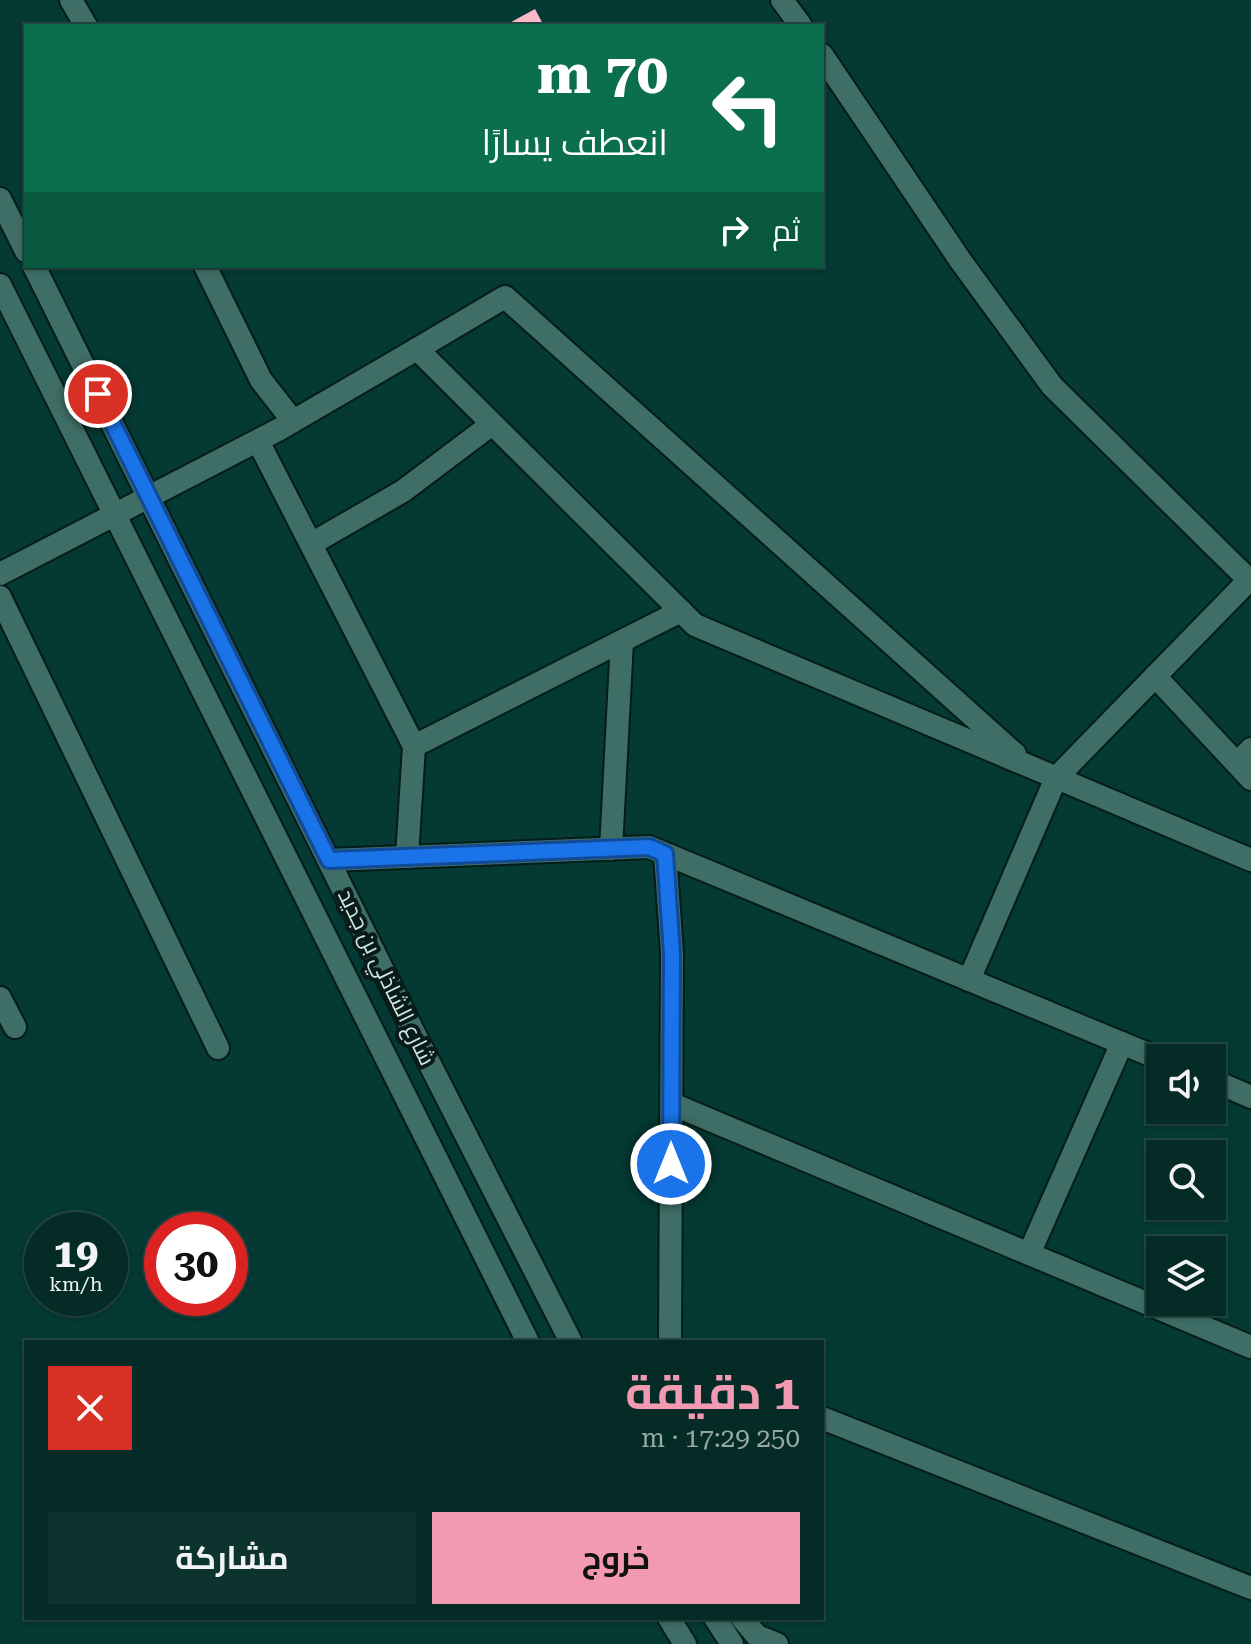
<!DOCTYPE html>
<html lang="ar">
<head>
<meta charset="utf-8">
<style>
	:root { --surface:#042b26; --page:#0d332e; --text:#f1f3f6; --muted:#97a7a7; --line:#254743; --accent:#f19ab1 }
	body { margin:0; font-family:"Roboto Serif",Cairo,serif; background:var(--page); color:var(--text); direction:rtl; height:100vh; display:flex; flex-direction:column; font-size:30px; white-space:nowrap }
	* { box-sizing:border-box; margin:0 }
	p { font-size:26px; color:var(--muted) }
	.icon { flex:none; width:44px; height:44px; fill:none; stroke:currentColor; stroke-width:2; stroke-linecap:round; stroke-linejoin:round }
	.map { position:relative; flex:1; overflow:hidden; direction:ltr }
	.panel { position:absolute; left:24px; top:1340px; width:800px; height:280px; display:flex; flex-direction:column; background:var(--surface); border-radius:0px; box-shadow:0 2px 6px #0004,0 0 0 2px var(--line); direction:rtl }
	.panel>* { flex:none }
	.top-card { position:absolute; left:24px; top:24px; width:800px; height:244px; border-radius:0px; box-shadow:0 2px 6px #0004,0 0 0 2px var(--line); direction:rtl; background:#0b6e4f; color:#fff; overflow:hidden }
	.fabs { position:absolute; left:1146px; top:1044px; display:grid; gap:16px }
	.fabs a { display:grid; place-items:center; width:80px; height:80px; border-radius:0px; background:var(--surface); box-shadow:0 2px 6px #0004,0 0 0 2px var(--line); font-size:40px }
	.speed { position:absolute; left:24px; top:1212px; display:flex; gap:16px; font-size:40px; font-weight:700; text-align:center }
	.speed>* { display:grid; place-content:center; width:104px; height:104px; border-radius:50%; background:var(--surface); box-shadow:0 2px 6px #0004,0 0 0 2px var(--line); line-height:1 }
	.speed small { font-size:20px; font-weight:400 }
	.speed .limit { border:12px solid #d22; background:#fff; color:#111 }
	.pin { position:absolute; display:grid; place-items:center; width:68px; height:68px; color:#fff; margin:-34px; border:4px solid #fff; border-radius:50%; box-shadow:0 2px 8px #0007 }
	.me { position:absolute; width:88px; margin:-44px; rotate:0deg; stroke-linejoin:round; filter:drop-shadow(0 0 6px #0008) }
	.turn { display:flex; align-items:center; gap:28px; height:168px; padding:0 24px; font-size:36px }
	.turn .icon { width:104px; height:104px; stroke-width:2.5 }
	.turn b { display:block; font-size:56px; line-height:68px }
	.then { display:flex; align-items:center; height:76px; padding:0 24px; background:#0003; gap:16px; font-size:30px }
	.round { display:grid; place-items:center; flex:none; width:84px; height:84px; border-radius:0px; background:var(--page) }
	.head { display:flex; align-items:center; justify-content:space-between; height:136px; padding:0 24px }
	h1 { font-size:48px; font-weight:700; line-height:60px; color:var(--accent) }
	.cta { display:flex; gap:16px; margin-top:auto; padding:16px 24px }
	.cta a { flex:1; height:92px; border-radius:0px; background:var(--accent); color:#111; font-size:32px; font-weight:700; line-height:92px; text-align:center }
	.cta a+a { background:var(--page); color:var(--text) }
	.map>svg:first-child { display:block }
	.building { fill:#fbb9ca }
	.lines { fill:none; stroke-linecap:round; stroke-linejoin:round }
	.minor-casing { stroke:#051d19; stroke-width:26 }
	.secondary-casing { stroke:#051d19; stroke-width:26 }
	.minor { stroke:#3f6e66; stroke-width:22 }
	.secondary { stroke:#3f6e66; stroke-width:22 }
	.route-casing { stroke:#114b97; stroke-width:20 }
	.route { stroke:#1a73e8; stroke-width:14 }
	.labels { text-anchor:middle; stroke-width:8; stroke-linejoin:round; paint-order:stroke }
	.street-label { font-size:22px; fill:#d1e9e4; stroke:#091c19 }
</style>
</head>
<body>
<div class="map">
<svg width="1251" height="1644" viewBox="0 0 1251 1644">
	<rect width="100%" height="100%" fill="#053933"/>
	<polygon class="building" points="535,9 544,26 504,26"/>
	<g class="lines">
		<g class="minor-casing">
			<g id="minor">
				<polyline points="71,0 86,26"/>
				<polyline points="782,0 801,26"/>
				<polyline points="822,55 960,260 1052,386 1249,580"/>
				<polyline points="205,266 261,380 293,421"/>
				<polyline points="417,349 505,297 1015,754"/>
				<polyline points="258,441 414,746 407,857"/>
				<polyline points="311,544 403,491 492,424"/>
				<polyline points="0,574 278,430 417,349 695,625 1251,860"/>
				<polyline points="0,597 218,1048"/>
				<polyline points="1155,676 1251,779"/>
				<polyline points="414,746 681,611"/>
				<polyline points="1237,764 1251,749"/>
				<polyline points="611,849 622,641"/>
				<polyline points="665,854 672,953 670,1342"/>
				<polyline points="329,860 649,847 1160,1059"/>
				<polyline points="969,980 1056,778 1251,578"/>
				<polyline points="0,998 15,1027"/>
				<polyline points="1212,1080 1251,1097"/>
				<polyline points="672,1104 1251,1347"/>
				<polyline points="1029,1254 1122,1043"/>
				<polyline points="822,1418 1251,1588"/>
				<polyline points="742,1618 757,1636 777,1644"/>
			</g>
		</g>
		<g class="secondary-casing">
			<g id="secondary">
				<polyline points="0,199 26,251"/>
				<polyline points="34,266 413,1031 571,1342"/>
				<polyline points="0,285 528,1342"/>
				<polyline points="669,1618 685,1644"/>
				<polyline points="715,1618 732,1644"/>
			</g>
		</g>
		<use href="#minor" class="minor"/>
		<use href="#secondary" class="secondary"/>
	</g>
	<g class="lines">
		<g class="route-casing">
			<polyline id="route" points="98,394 329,860 649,847 665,854 672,953 671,1164"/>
		</g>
		<use href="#route" class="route"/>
	</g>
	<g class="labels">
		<g class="street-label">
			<text transform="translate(387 977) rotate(64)" y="8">شارع الشاذلي بن جديد</text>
		</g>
	</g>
</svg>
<div class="fabs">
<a><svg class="icon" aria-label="sound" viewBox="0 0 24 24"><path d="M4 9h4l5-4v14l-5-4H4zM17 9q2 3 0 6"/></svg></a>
<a><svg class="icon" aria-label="search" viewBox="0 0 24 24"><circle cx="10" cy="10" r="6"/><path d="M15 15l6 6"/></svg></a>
<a><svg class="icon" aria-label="layers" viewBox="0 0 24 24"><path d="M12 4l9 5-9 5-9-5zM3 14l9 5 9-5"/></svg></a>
</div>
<div class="speed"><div>19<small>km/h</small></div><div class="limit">30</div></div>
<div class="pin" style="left:98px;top:394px;background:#d93025"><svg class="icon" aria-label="arrive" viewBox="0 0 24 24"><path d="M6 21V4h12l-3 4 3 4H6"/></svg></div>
<svg class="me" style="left:671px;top:1164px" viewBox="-20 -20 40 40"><circle r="17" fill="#1a73e8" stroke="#fff" stroke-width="3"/><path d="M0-11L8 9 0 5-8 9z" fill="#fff"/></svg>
<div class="top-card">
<div class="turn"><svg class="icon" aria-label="left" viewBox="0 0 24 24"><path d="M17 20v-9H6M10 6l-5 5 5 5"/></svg><div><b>70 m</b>انعطف يسارًا</div></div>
<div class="then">ثم<svg class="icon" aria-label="right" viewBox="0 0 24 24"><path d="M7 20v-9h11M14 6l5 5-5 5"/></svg></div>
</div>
<section class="panel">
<div class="head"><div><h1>1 دقيقة</h1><p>250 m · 17:29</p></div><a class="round" style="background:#d93025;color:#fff"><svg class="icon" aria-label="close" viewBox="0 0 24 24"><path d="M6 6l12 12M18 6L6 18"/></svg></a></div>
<div class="cta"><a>خروج</a><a>مشاركة</a></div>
</section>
</div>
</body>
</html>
